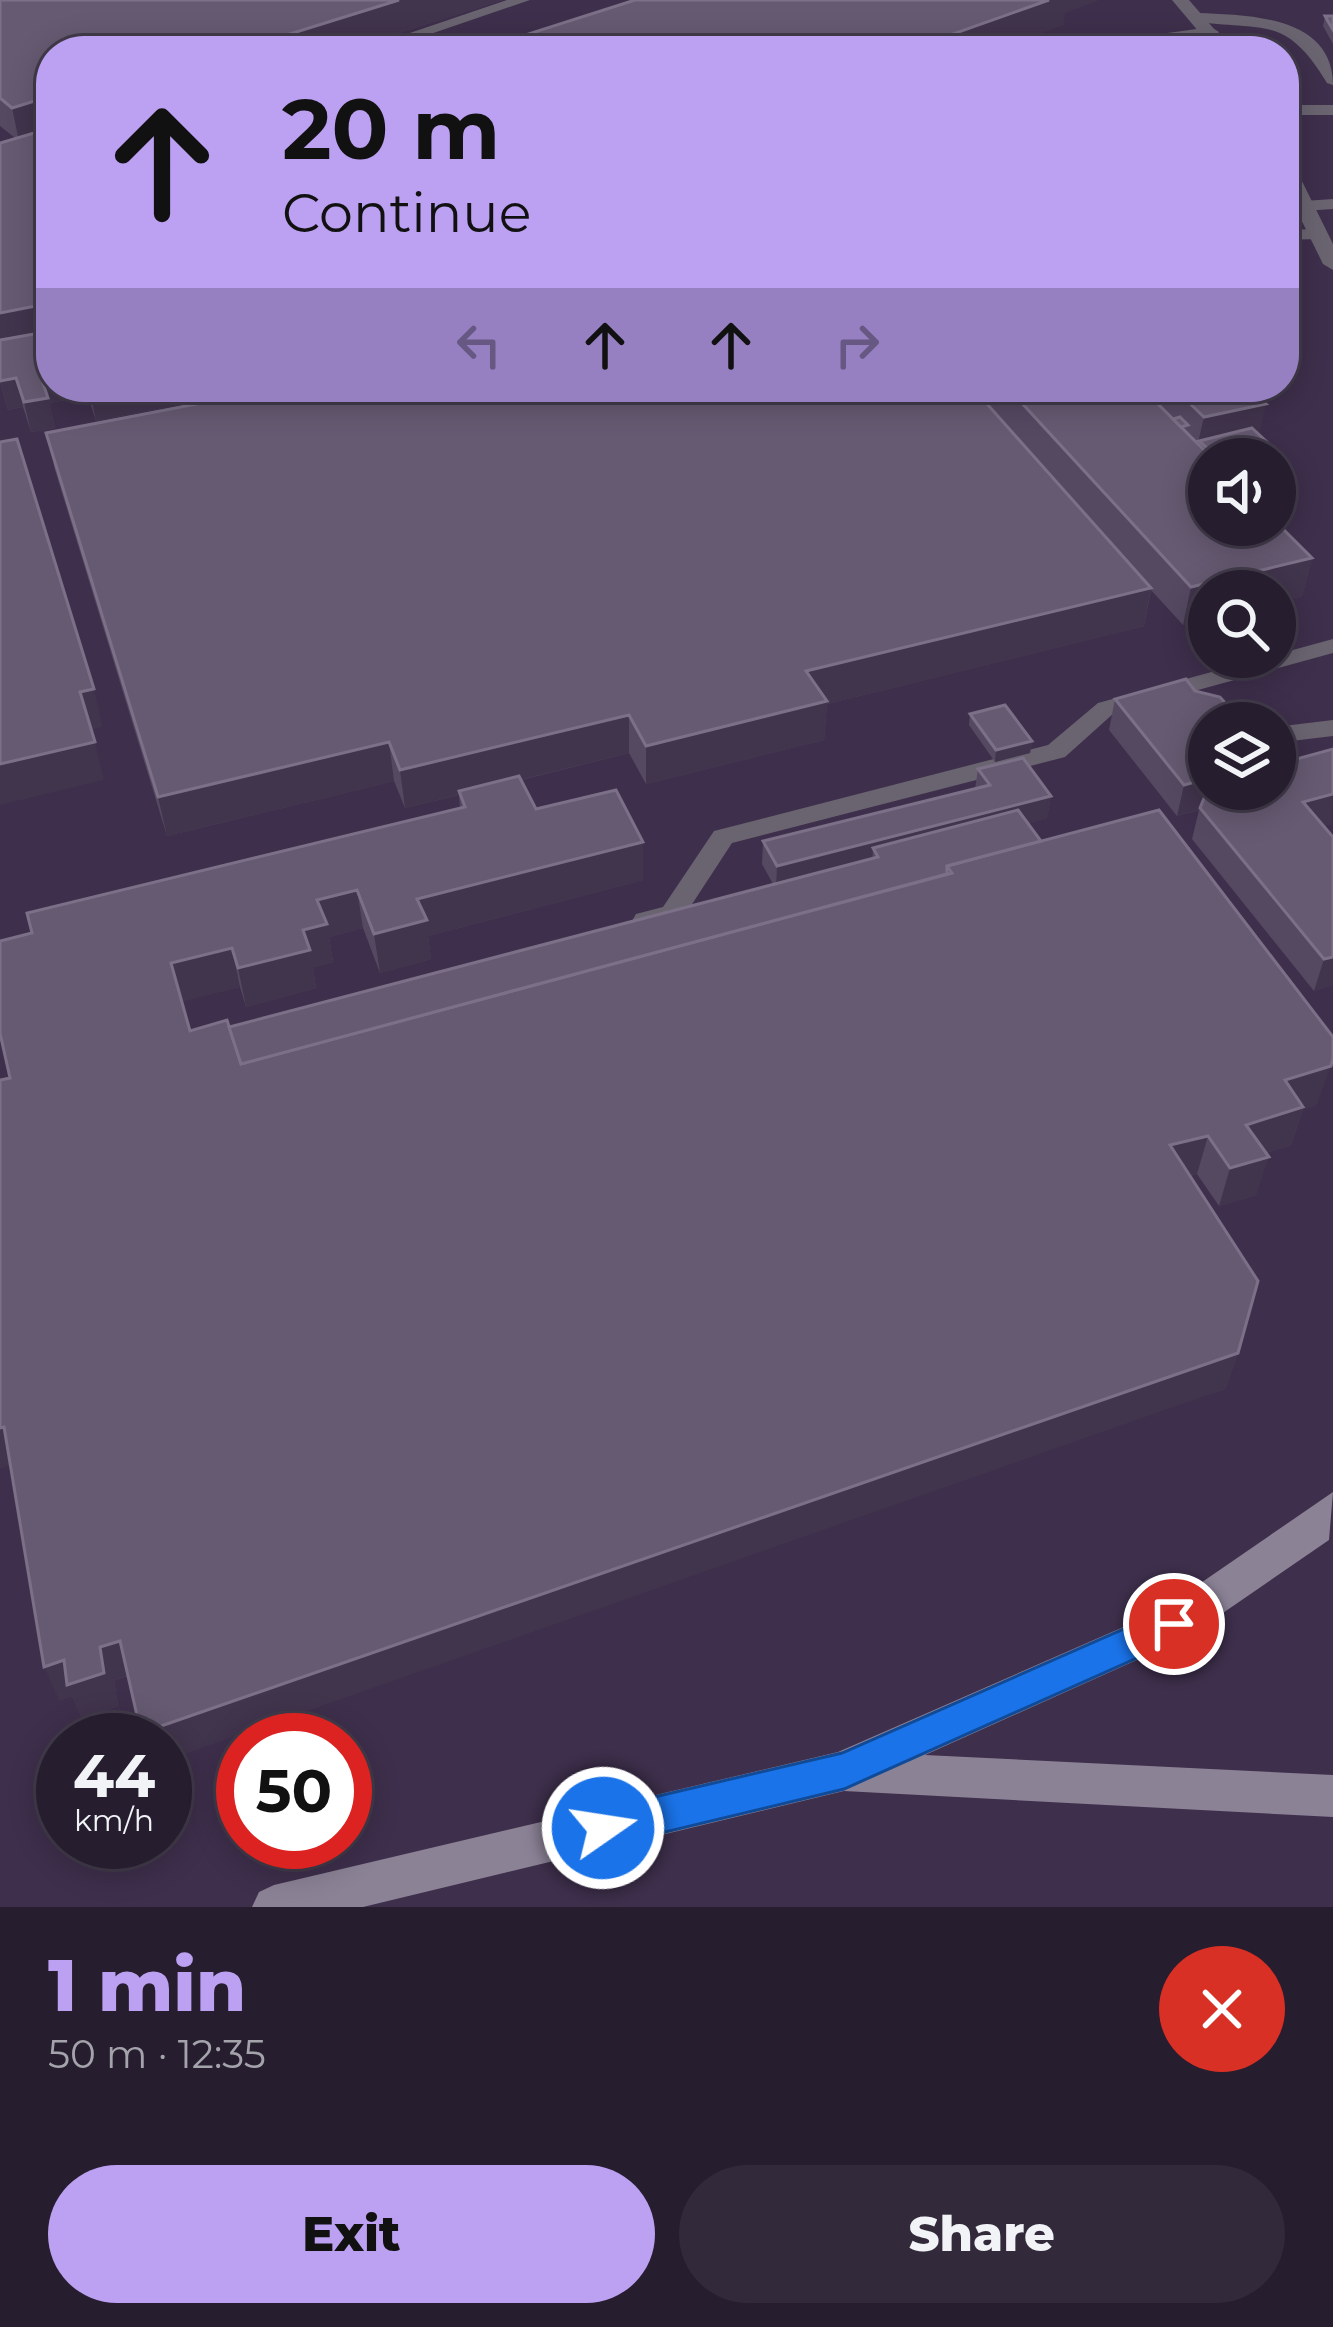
<!DOCTYPE html>
<html lang="en">
<head>
<meta charset="utf-8">
<style>
	:root { --surface:#261d2f; --page:#322a3b; --text:#f1f3f6; --muted:#a4a2aa; --line:#423b4b; --accent:#bca0f2 }
	body { margin:0; font-family:Montserrat,sans-serif; background:var(--page); color:var(--text); height:100vh; display:flex; flex-direction:column; font-size:45px; white-space:nowrap }
	* { box-sizing:border-box; margin:0 }
	p { font-size:39px; color:var(--muted) }
	.icon { flex:none; width:66px; height:66px; fill:none; stroke:currentColor; stroke-width:2; stroke-linecap:round; stroke-linejoin:round }
	.map { position:relative; height:1907px; overflow:hidden }
	.sheet { display:flex; flex-direction:column; background:var(--surface); flex:1 }
	.sheet>* { flex:none }
	.top-card { position:absolute; left:36px; top:36px; width:1263px; height:366px; border-radius:48px; box-shadow:0 6px 30px #0003,0 0 0 3px var(--line); background:#bca0f2; color:#111; overflow:hidden }
	.buttons { position:absolute; left:1188px; top:438px; display:grid; gap:24px }
	.buttons a { display:grid; place-items:center; width:108px; height:108px; border-radius:50%; background:var(--surface); box-shadow:0 6px 30px #0003,0 0 0 3px var(--line); font-size:60px }
	.speed { position:absolute; left:36px; top:1713px; display:flex; gap:24px; font-size:60px; font-weight:700; text-align:center }
	.speed>* { display:grid; place-content:center; width:156px; height:156px; border-radius:50%; background:var(--surface); box-shadow:0 6px 30px #0003,0 0 0 3px var(--line); line-height:1 }
	.speed small { font-size:30px; font-weight:400 }
	.speed .limit { border:18px solid #d22; background:#fff; color:#111 }
	.pin { position:absolute; display:grid; place-items:center; width:102px; height:102px; color:#fff; margin:-51px; border:6px solid #fff; border-radius:50%; box-shadow:0 3px 12px #0007 }
	.me { position:absolute; width:132px; margin:-66px; rotate:77deg; stroke-linejoin:round; filter:drop-shadow(0 0 9px #0008) }
	.turn { display:flex; align-items:center; gap:42px; height:252px; padding:0 48px; font-size:54px }
	.turn .icon { width:156px; height:156px; stroke-width:2.5 }
	.turn b { display:block; font-size:84px; line-height:102px }
	.lanes { display:flex; align-items:center; height:114px; padding:0 48px; background:#0003; justify-content:center; gap:60px; direction:ltr }
	.lanes .off { opacity:.35 }
	.round { display:grid; place-items:center; flex:none; width:126px; height:126px; border-radius:63px; background:var(--page) }
	.overview { display:flex; align-items:center; justify-content:space-between; height:204px; padding:0 48px }
	h1 { font-size:72px; font-weight:800; line-height:90px; color:var(--accent) }
	.primary-button { display:flex; gap:24px; margin-top:auto; padding:24px 48px }
	.primary-button a { flex:1; height:138px; border-radius:72px; background:var(--accent); color:#111; font-size:48px; font-weight:800; line-height:138px; text-align:center }
	.primary-button a+a { background:var(--page); color:var(--text) }
	.map>svg:first-child { display:block }
	.built { fill:#3e2f4c; fill-rule:evenodd }
	.lines { fill:none; stroke-linecap:round; stroke-linejoin:round }
	.lane { fill:#6a6470; fill-rule:evenodd }
	.street { fill:#6a6470; fill-rule:evenodd }
	.secondary { fill:#8b8296; fill-rule:evenodd }
	.wall { fill:#554962 }
	.shaded-wall { fill:#41344d }
	.building { fill:#665a72; stroke:#7b7087; stroke-width:3 }
	.route { fill:#1a73e8; stroke:#114b97; stroke-width:3 }
</style>
</head>
<body>
<div class="map">
<svg width="1333" height="1907" viewBox="0 0 1333 1907">
	<rect width="100%" height="100%" fill="#33273f"/>
	<path class="built" d="M0,0h1333v1907h-1333zM51,51h1233v336h-1233zM1209,459h66v66h-66zM1209,591h66v66h-66zM1209,723h66v66h-66zM63,1740h102v102h-102zM243,1740h102v102h-102z"/>
	<g class="lines">
		<g class="lane">
			<polygon points="507,0 530,0 381,51 357,51"/>
			<path d="M1198,13c51,2 135,3 135,72l-6,-2c-42,-70 -64,-51 -134,-62l-3,-3z"/>
			<polygon points="1211,27 1219,32 1217,35 1108,51 1066,51 1074,46"/>
			<rect x="1284" y="105" width="49" height="10"/>
			<polygon points="1333,199 1333,209 1304,211 1295,206 1304,201"/>
			<polygon points="1284,230 1318,229 1327,234 1318,239 1284,240"/>
			<polygon points="1333,639 1333,653 1114,713 1065,757 732,843 681,921 645,930 632,921 636,914 663,907 714,831 1048,745 1098,703"/>
			<polygon points="1333,720 1333,736 1275,743 1275,727"/>
		</g>
		<g class="street">
			<polygon points="1172,0 1189,0 1233,51 1215,51"/>
			<polygon points="1284,159 1294,165 1333,244 1333,270 1323,264 1284,185"/>
		</g>
		<polygon class="secondary" points="1333,1492 1329,1540 1188,1637 925,1755 1333,1775 1333,1817 844,1791 363,1907 252,1907 259,1892 274,1885 838,1752 1160,1611"/>
	</g>
	<g class="wall">
		<polygon points="0,0 502,0 342,51 51,51 51,387 271,387 96,421 88,396 49,403 55,428 31,432 23,407 8,410 0,382 0,143 15,138 0,126"/>
		<polygon points="1325,16 1333,16 1333,44 1323,26"/>
		<polygon points="285,387 1247,387 1265,454 1243,459 1209,459 1312,558 1302,596 1275,603 1275,591 1183,625 1151,590 1144,626 827,704 824,740 646,784 629,753 521,780 536,809 643,880 428,936 431,959 380,973 363,928 329,937 333,962 313,967 316,988 246,1007 240,987 182,1001 190,1031 229,1027 773,884 762,864 763,841 975,789 978,769 1051,796 1047,818 1028,823 1041,841 1317,1105 1303,1109 1291,1145 1266,1153 1256,1195 1219,1206 1197,1174 1190,1176 1238,1353 1225,1389 165,1740 144,1740 128,1676 114,1680 118,1706 82,1718 72,1696 59,1700 10,1465 0,1468 0,1080 10,1078 32,933 460,808 459,795 405,808 394,781 167,836 55,470 46,433"/>
		<polygon points="1115,699 1209,789 1332,824 1323,826 1333,837 1333,985 1314,991 1192,839 1199,810 1177,816 1109,730"/>
		<polygon points="970,714 1032,741 1030,753 995,762 969,725"/>
	</g>
	<g class="shaded-wall">
		<polygon points="399,0 502,0 342,51 235,51"/>
		<polygon points="1049,0 1100,0 1065,13 1064,25 993,51 905,51"/>
		<polygon points="51,96 51,132 19,141 12,108"/>
		<polygon points="51,303 51,341 0,347 0,313"/>
		<polygon points="51,372 51,387 86,387 88,396 49,403 55,428 31,432 24,402 40,374"/>
		<polygon points="16,378 23,407 8,410 0,381"/>
		<polygon points="111,387 271,387 96,421 90,391"/>
		<polygon points="1266,404 1259,434 1199,441 1197,447 1204,417"/>
		<polygon points="1268,443 1265,454 1243,459 1214,459 1215,455"/>
		<polygon points="1312,558 1302,596 1275,603 1275,591 1209,591 1209,619 1183,625 1191,587"/>
		<polygon points="1151,588 1144,626 827,704 824,740 646,784 646,746 806,671"/>
		<polygon points="94,689 103,727 90,730 80,692"/>
		<polygon points="629,715 629,753 405,808 400,770"/>
		<polygon points="1032,741 1030,753 995,762 996,750"/>
		<polygon points="95,742 104,780 0,805 0,764"/>
		<polygon points="389,742 394,781 167,836 158,797"/>
		<polygon points="1209,778 1209,789 1219,804 1177,816 1184,785"/>
		<polygon points="1333,794 1332,824 1294,834 1303,802"/>
		<polygon points="1051,796 1047,818 878,862 878,857 873,848 872,863 776,888 777,866"/>
		<polygon points="643,842 643,880 428,936 431,959 380,973 374,934 417,899"/>
		<polygon points="357,890 363,928 329,937 333,962 313,967 316,988 246,1007 238,968 303,930 317,900"/>
		<polygon points="232,948 240,987 181,1002 171,963"/>
		<polygon points="1333,957 1333,985 1314,991 1324,959"/>
		<polygon points="1331,1066 1317,1105 1303,1109 1291,1145 1234,1163 1246,1125 1285,1080"/>
		<polygon points="1208,1136 1197,1174 1160,1183 1170,1145"/>
		<polygon points="1269,1157 1256,1195 1219,1206 1230,1168"/>
		<polygon points="1238,1353 1225,1389 165,1761 165,1740 144,1740 141,1733"/>
		<polygon points="4,1427 19,1463 0,1468 0,1428"/>
		<polygon points="120,1641 133,1674 114,1680 118,1706 82,1718 72,1696 59,1700 44,1667"/>
	</g>
	<g class="building">
		<polygon points="0,0 399,0 235,51 51,51 51,96 12,108 0,98"/>
		<polygon points="635,0 1049,0 905,51 475,51"/>
		<polygon points="1325,16 1333,16 1333,30"/>
		<polygon points="51,128 51,303 0,313 0,143"/>
		<polygon points="51,331 51,372 40,374 48,398 24,402 16,378 0,381 0,340"/>
		<polygon points="88,387 111,387 90,391"/>
		<polygon points="285,387 972,387 1151,588 806,671 827,701 646,746 629,715 400,770 389,742 158,797 46,433"/>
		<polygon points="1007,387 1141,387 1213,459 1209,459 1209,525 1275,525 1275,521 1312,558 1191,587"/>
		<polygon points="1173,387 1247,387 1266,404 1204,417"/>
		<polygon points="1180,417 1188,425 1181,427 1173,419"/>
		<polygon points="1252,428 1268,443 1215,455 1199,441"/>
		<polygon points="17,439 94,689 80,692 95,742 0,764 0,442"/>
		<polygon points="1186,679 1195,691 1220,697 1243,723 1209,723 1209,778 1184,785 1115,699"/>
		<polygon points="1005,705 1032,741 996,750 970,714"/>
		<polygon points="1333,749 1333,794 1303,802 1333,837 1333,957 1324,959 1200,808 1209,786 1209,789 1275,789 1275,765"/>
		<polygon points="1023,758 1051,796 777,866 763,841 990,785 978,769"/>
		<polygon points="519,776 536,809 616,790 643,842 417,899 427,920 374,934 357,890 317,900 327,924 303,930 310,950 238,968 232,948 171,963 190,1031 227,1020 241,1064 952,873 947,866 1159,810 1333,1037 1333,1058 1331,1066 1285,1080 1303,1107 1246,1125 1269,1157 1230,1168 1208,1136 1170,1145 1258,1281 1238,1353 141,1733 120,1641 100,1647 104,1673 67,1685 64,1660 44,1667 4,1427 0,1428 0,1080 10,1078 0,1033 0,941 32,933 27,913 465,807 459,791"/>
		<polygon points="1018,810 1041,841 947,866 947,874 241,1064 229,1027 878,857 873,848"/>
	</g>
	<polygon class="route" points="1174,1607 1186,1612 1191,1624 1186,1636 844,1789 603,1847 589,1841 584,1828 589,1814 603,1809 842,1753"/>
</svg>
<div class="buttons">
<a><svg class="icon" aria-label="sound" viewBox="0 0 24 24"><path d="M4 9h4l5-4v14l-5-4H4zM17 9q2 3 0 6"/></svg></a>
<a><svg class="icon" aria-label="search" viewBox="0 0 24 24"><circle cx="10" cy="10" r="6"/><path d="M15 15l6 6"/></svg></a>
<a><svg class="icon" aria-label="layers" viewBox="0 0 24 24"><path d="M12 4l9 5-9 5-9-5zM3 14l9 5 9-5"/></svg></a>
</div>
<div class="speed"><div>44<small>km/h</small></div><div class="limit">50</div></div>
<div class="pin" style="left:1174px;top:1624px;background:#d93025"><svg class="icon" aria-label="arrive" viewBox="0 0 24 24"><path d="M6 21V4h12l-3 4 3 4H6"/></svg></div>
<svg class="me" style="left:603px;top:1828px" viewBox="-20 -20 40 40"><circle r="17" fill="#1a73e8" stroke="#fff" stroke-width="3"/><path d="M0-11L8 9 0 5-8 9z" fill="#fff"/></svg>
<div class="top-card">
<div class="turn"><svg class="icon" aria-label="ahead" viewBox="0 0 24 24"><path d="M12 20V5M6 11l6-6 6 6"/></svg><div><b>20 m</b>Continue</div></div>
<div class="lanes"><svg class="icon off" aria-label="left" viewBox="0 0 24 24"><path d="M17 20v-9H6M10 6l-5 5 5 5"/></svg><svg class="icon" aria-label="ahead" viewBox="0 0 24 24"><path d="M12 20V5M6 11l6-6 6 6"/></svg><svg class="icon" aria-label="ahead" viewBox="0 0 24 24"><path d="M12 20V5M6 11l6-6 6 6"/></svg><svg class="icon off" aria-label="right" viewBox="0 0 24 24"><path d="M7 20v-9h11M14 6l5 5-5 5"/></svg></div>
</div>
</div>
<section class="sheet">
<div class="overview"><div><h1>1 min</h1><p>50 m · 12:35</p></div><a class="round" style="background:#d93025;color:#fff"><svg class="icon" aria-label="close" viewBox="0 0 24 24"><path d="M6 6l12 12M18 6L6 18"/></svg></a></div>
<div class="primary-button"><a>Exit</a><a>Share</a></div>
</section>
</body>
</html>
